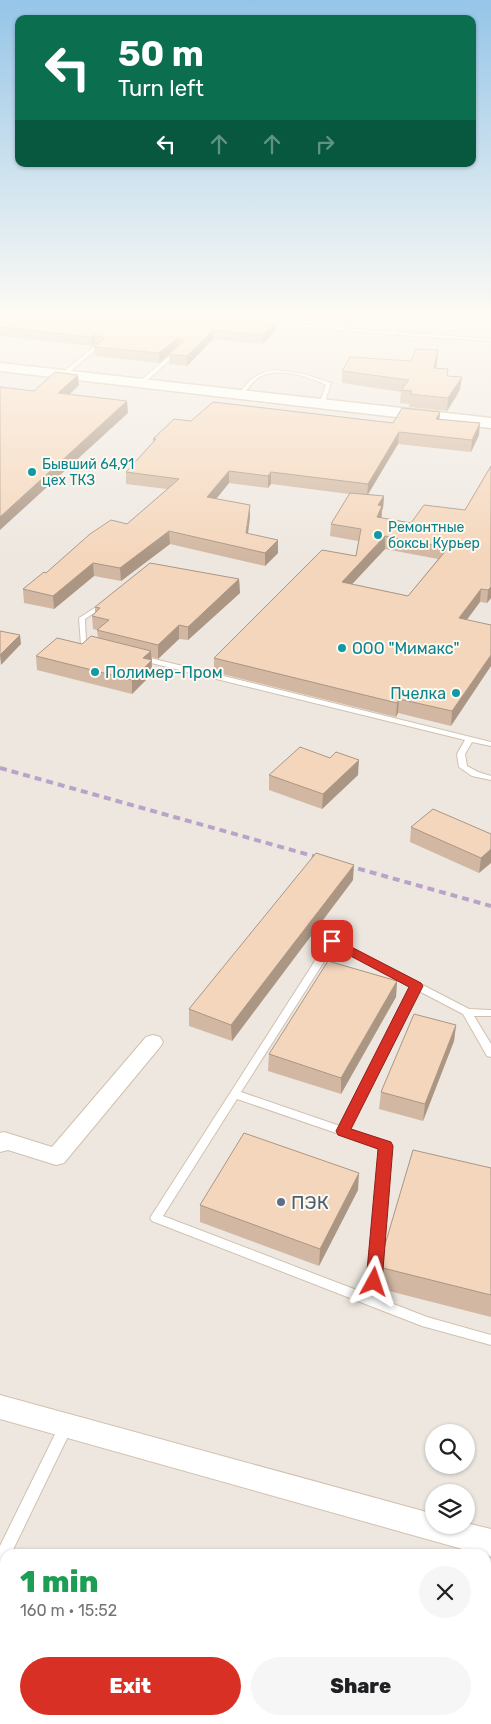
<!DOCTYPE html>
<html lang="en">
<head>
<meta charset="utf-8">
<style>
	:root { --surface:#fff; --page:#f6f6f6; --text:#202124; --muted:#757577; --accent:#d93025 }
	body { margin:0; font-family:Rubik,sans-serif; background:var(--page); color:var(--text); height:100vh; display:flex; flex-direction:column; font-size:19px; white-space:nowrap }
	* { box-sizing:border-box; margin:0 }
	p { font-size:16px; color:var(--muted) }
	.icon { flex:none; width:28px; height:28px; fill:none; stroke:currentColor; stroke-width:2; stroke-linecap:round; stroke-linejoin:round }
	.map { position:relative; flex:1; overflow:hidden }
	.drawer { position:absolute; left:0px; top:1549px; width:491px; height:176px; display:flex; flex-direction:column; background:var(--surface); border-radius:15px 15px 0 0; box-shadow:0 1px 4px #0004 }
	.drawer>* { flex:none }
	.top-card { position:absolute; left:15px; top:15px; width:461px; height:152px; border-radius:10px; box-shadow:0 1px 4px #0004; background:#0b6e4f; color:#fff; overflow:hidden }
	.fabs { position:absolute; left:425px; top:1424px; display:grid; gap:10px }
	.fabs a { display:grid; place-items:center; width:50px; height:50px; border-radius:50%; background:var(--surface); box-shadow:0 1px 4px #0004; font-size:25px }
	.pin { position:absolute; display:grid; place-items:center; width:42px; height:42px; color:#fff; margin:-21px; border-radius:10px; box-shadow:0 2px 8px #0006 }
	.me { position:absolute; width:55px; margin:-28px; rotate:5deg; stroke-linejoin:round; filter:drop-shadow(0 0 4px #0008) }
	.turn { display:flex; align-items:center; gap:18px; height:105px; padding:0 20px; font-size:22px }
	.turn .icon { width:65px; height:65px; stroke-width:2.5 }
	.turn b { display:block; font-size:35px; line-height:42px }
	.lanes { display:flex; align-items:center; height:48px; padding:0 20px; background:#0003; justify-content:center; gap:25px; direction:ltr }
	.lanes .off { opacity:.35 }
	.round { display:grid; place-items:center; flex:none; width:52px; height:52px; border-radius:26px; background:var(--page) }
	.headline { display:flex; align-items:center; justify-content:space-between; height:85px; padding:0 20px }
	h1 { font-size:30px; font-weight:800; line-height:38px; color:#1e9e55 }
	.cta { display:flex; gap:10px; margin-top:auto; padding:10px 20px }
	.cta a { flex:1; height:58px; border-radius:30px; background:var(--accent); color:#fff; font-size:20px; font-weight:800; line-height:58px; text-align:center }
	.cta a+a { background:var(--page); color:var(--text) }
	.map>svg:first-child { display:block }
	.industrial { fill:#ede7e0; fill-rule:evenodd }
	.lines { fill:none; stroke-linecap:round; stroke-linejoin:round }
	.lane-casing { stroke:#d2c0ad; stroke-width:2 }
	.street-casing { stroke:#d2c0ad; stroke-width:2 }
	.secondary-casing { stroke:#d5c0ab; stroke-width:3 }
	.lane { fill:#fff; fill-rule:evenodd }
	.street { fill:#fff; fill-rule:evenodd }
	.secondary { fill:#fff; fill-rule:evenodd }
	.rail { stroke:#b9a3c8; stroke-width:4; stroke-dasharray:7 5; stroke-linecap:butt }
	.wall { fill:#d2b8a2; fill-rule:evenodd }
	.shaded-wall { fill:#ab9684 }
	.building { fill:#f4d6bc; stroke:#ab9684; fill-rule:evenodd }
	.route { fill:#d93025; stroke:#8d1f18 }
	.culture-dot { fill:#0f9aa8; stroke:#fff9ed; stroke-width:2 }
	.service-dot { fill:#5c6f8a; stroke:#fff9ed; stroke-width:2 }
	.labels { text-anchor:middle; stroke-width:4; stroke-linejoin:round; paint-order:stroke }
	.far-culture-label { font-size:14px; fill:#0d838f; stroke:#fff9ed; text-anchor:start }
	.culture-label { font-size:16px; fill:#0d838f; stroke:#fff9ed; text-anchor:start }
	.near-service-label { font-size:19px; fill:#4e5e75; stroke:#fff9ed; text-anchor:start }
</style>
</head>
<body>
<div class="map">
<svg width="491" height="1724" viewBox="0 0 491 1724">
	<rect width="100%" height="100%" fill="#fdf6e6"/>
	<path class="industrial" d="M0,315h491v1409h-491zM434,1432h32v33h-32zM434,1492h32v33h-32zM5,1554h481v166h-481z"/>
	<g class="lines">
		<g class="lane-casing">
			<g id="lane">
				<polygon points="399,315 403,315 395,332 491,339 491,341 386,334 264,323 262,322 264,321 390,332"/>
				<polygon points="95,346 99,347 66,375 62,375 62,373"/>
				<polygon points="175,351 179,352 143,384 139,384 139,382"/>
				<path d="M275,370l29,4 27,9 -7,22 -5,-1 7,-19c-17,-9 -52,-19 -68,-7 -7,5 -11,12 -16,18l-5,-1c13,-15 18,-22 38,-25z"/>
				<polygon points="104,602 106,603 106,605 85,619 86,643 96,646 92,648 81,645 79,618"/>
				<polygon points="139,656 142,656 491,742 491,746 472,742 465,754 467,766 478,772 491,776 491,780 472,776 459,767 457,754 465,740 139,660"/>
				<path d="M332,938l137,71 22,1v6h-17l17,28v13l-4,-1 -24,-42 -44,-23 -70,138 41,14 1,3 -13,152 49,19 64,18v10l-69,-19 -270,-105 -2,-3 179,-279zM334,946l78,41 -72,139 -99,-34zM237,1099l143,49 -13,146 -204,-78z"/>
				<polygon points="66,1420 71,1422 73,1426 11,1554 5,1554 5,1566 0,1568 0,1546 61,1422"/>
			</g>
		</g>
		<g class="street-casing">
			<g id="street">
				<polygon points="153,1035 160,1037 163,1042 160,1047 64,1163 56,1165 8,1150 0,1152 0,1133 4,1132 52,1147 146,1037"/>
				<polygon points="0,1395 434,1514 434,1525 466,1525 466,1523 491,1529 491,1557 486,1554 480,1554 0,1419"/>
			</g>
		</g>
		<g class="secondary-casing">
			<polygon id="secondary" points="0,363 491,418 491,428 0,371"/>
		</g>
		<use href="#lane" class="lane"/>
		<use href="#street" class="street"/>
		<use href="#secondary" class="secondary"/>
		<polyline class="rail" points="0,768 491,906"/>
	</g>
	<g class="wall">
		<polygon points="0,315 237,318 275,322 275,331 262,344 213,339 187,366 169,364 169,355 159,363 95,356 94,347 97,345 95,344 92,346 0,336"/>
		<polygon points="310,315 363,315 355,324 310,320"/>
		<polygon points="438,350 437,363 436,368 447,376 460,390 447,411 409,407 409,404 400,403 401,392 342,383 342,371 411,361"/>
		<path d="M440,412l-1,7 40,16 -8,17 -73,-8 -30,50 16,2 -1,12 -1,2v8l29,5 54,-13 26,-44v132l-4,5 -7,-1 -13,18 -16,106 -53,-13 -2,4 -182,-45v-14l142,-102 2,-15 -28,-5 1,-12 18,-30 -78,-10 -3,4 -39,-5 -13,16 34,18 -2,17 30,6v13l-13,13 -95,-22 -49,37 -27,-5 -40,33 -30,-6 -1,-14 23,-16 81,-49 40,-35 -41,-5v-12l27,-30v-3l38,-18 202,2zM385,549l53,10 -30,37 -56,-12z"/>
		<polygon points="239,579 240,593 188,640 179,639 158,659 152,657 152,674 132,694 37,670 36,656 82,644 98,638 97,630 93,629 92,616 95,613 95,607"/>
		<polygon points="269,775 358,775 322,809 269,790"/>
		<polygon points="411,827 491,834 479,873 410,842"/>
		<polygon points="353,880 232,1041 189,1026 189,1009"/>
		<polygon points="397,981 396,997 341,1094 268,1071 269,1054"/>
		<polygon points="456,1025 454,1041 423,1121 379,1109 381,1092"/>
		<polygon points="491,1168 491,1317 381,1289 384,1248"/>
		<polygon points="358,1190 319,1266 200,1222 200,1205"/>
	</g>
	<g class="shaded-wall">
		<polygon points="363,315 355,324 356,316"/>
		<polygon points="275,322 275,331 262,344 262,335"/>
		<polygon points="213,330 213,339 187,366 187,356"/>
		<polygon points="95,335 95,344 92,346 91,337"/>
		<polygon points="178,338 178,347 159,363 159,353"/>
		<polygon points="438,350 437,363 433,380 434,368"/>
		<polygon points="78,375 79,385 59,405 58,393"/>
		<polygon points="462,377 460,390 447,411 448,398"/>
		<polygon points="127,401 128,413 0,530 0,517"/>
		<polygon points="440,412 439,424 436,419"/>
		<polygon points="480,423 479,435 471,452 472,440"/>
		<polygon points="399,432 398,444 367,496 368,484"/>
		<polygon points="229,471 229,483 207,510 207,497"/>
		<polygon points="271,472 271,484 268,488 268,476"/>
		<polygon points="384,496 383,508 382,510 381,518 376,529 378,505"/>
		<polygon points="250,505 250,517 246,547 246,533"/>
		<polygon points="169,531 170,544 121,581 120,568"/>
		<polygon points="385,536 385,549 341,596 342,582"/>
		<polygon points="278,540 278,553 265,566 265,553"/>
		<polygon points="93,563 94,576 54,609 53,596"/>
		<polygon points="239,579 240,593 188,640 188,627"/>
		<polygon points="491,587 491,598 487,603 488,590"/>
		<polygon points="481,589 480,602 458,631 459,618"/>
		<polygon points="179,625 179,639 158,659 158,645"/>
		<polygon points="20,635 21,644 1,665 0,655"/>
		<polygon points="151,651 152,674 132,694 132,680 143,658"/>
		<polygon points="491,655 491,666 451,726 452,711"/>
		<polygon points="399,699 398,713 396,717 397,703"/>
		<polygon points="359,760 358,775 322,809 323,794"/>
		<polygon points="491,849 491,863 479,873 481,858"/>
		<polygon points="354,865 353,880 232,1041 231,1025"/>
		<polygon points="397,981 396,997 341,1094 341,1078"/>
		<polygon points="456,1025 454,1041 423,1121 425,1104"/>
		<polygon points="359,1173 358,1190 319,1266 320,1249"/>
	</g>
	<g class="building">
		<polygon points="0,315 233,315 231,317 275,322 262,335 213,330 187,356 169,354 183,342 183,340 178,338 159,353 94,347 104,338 95,335 91,337 0,327"/>
		<polygon points="416,349 438,350 434,368 448,369 447,376 462,377 448,398 410,394 412,391 401,390 409,380 342,371 350,357 411,361"/>
		<polygon points="55,372 78,375 58,393 127,401 0,517 0,387 34,391"/>
		<polygon points="213,402 393,423 402,408 440,412 436,419 480,423 472,440 399,432 368,484 271,472 268,476 229,471 207,497 250,505 246,533 278,540 265,553 169,531 120,568 93,563 53,596 23,589 44,572 46,573 90,534 111,520 127,524 179,479 126,472 156,439 153,439 174,419 191,421"/>
		<path d="M491,466v121l-3,3 -7,-1 -22,29 32,7v30l-39,56 -53,-12 -2,4 -183,-45 108,-108 34,6 5,-27 -30,-5 19,-31 34,3 -6,9 4,1 -5,11 34,6 13,-18 41,5zM385,536l63,12 -40,48 -66,-14z"/>
		<polygon points="150,563 239,579 188,627 179,625 158,645 97,630 109,620 92,616 100,608 95,607"/>
		<polygon points="0,631 20,635 0,655"/>
		<polygon points="91,636 151,651 143,658 152,660 132,680 36,656 57,638 82,644"/>
		<polygon points="300,747 330,758 336,752 359,760 323,794 269,775"/>
		<polygon points="433,809 491,834 491,849 481,858 411,827"/>
		<polygon points="316,853 354,865 231,1025 189,1009"/>
		<polygon points="328,961 397,981 341,1078 269,1054"/>
		<polygon points="414,1014 456,1025 425,1104 381,1092"/>
		<polygon points="244,1133 359,1173 320,1249 200,1205"/>
		<polygon points="413,1150 491,1168 491,1295 383,1268 384,1248"/>
	</g>
	<linearGradient id="sky" x2="0" y2="1"><stop stop-color="#95c5e8"/><stop offset="0.57" stop-color="#fefbf4"/><stop offset="1" stop-color="#fefbf4" stop-opacity="0"/></linearGradient>
	<rect width="491" height="557" fill="url(#sky)"/>
	<polygon class="route" points="332,937 421,983 423,986 351,1129 391,1142 393,1146 382,1282 379,1286 374,1288 368,1286 366,1282 378,1149 338,1135 336,1131 409,987 328,944 326,941"/>
	<g class="culture-dot">
		<circle cx="32" cy="472" r="5"/>
		<circle cx="378" cy="535" r="5"/>
		<circle cx="342" cy="648" r="5"/>
		<circle cx="95" cy="672" r="5"/>
		<circle cx="456" cy="693" r="5"/>
	</g>
	<circle class="service-dot" cx="281" cy="1202" r="5"/>
	<g class="labels">
		<g class="far-culture-label">
			<text x="42" y="469">Бывший 64,91<tspan x="42" dy="16">цех ТКЗ</tspan></text>
			<text x="388" y="532">Ремонтные<tspan x="388" dy="16">боксы Курьер</tspan></text>
		</g>
		<g class="culture-label">
			<text x="352" y="654">ООО "Мимакс"</text>
			<text x="105" y="678">Полимер-Пром</text>
			<text x="446" y="699" text-anchor="end">Пчелка</text>
		</g>
		<g class="near-service-label">
			<text x="291" y="1209">ПЭК</text>
		</g>
	</g>
</svg>
<div class="fabs">
<a><svg class="icon" aria-label="search" viewBox="0 0 24 24"><circle cx="10" cy="10" r="6"/><path d="M15 15l6 6"/></svg></a>
<a><svg class="icon" aria-label="layers" viewBox="0 0 24 24"><path d="M12 4l9 5-9 5-9-5zM3 14l9 5 9-5"/></svg></a>
</div>
<div class="pin" style="left:332px;top:941px;background:#d93025"><svg class="icon" aria-label="arrive" viewBox="0 0 24 24"><path d="M6 21V4h12l-3 4 3 4H6"/></svg></div>
<svg class="me" style="left:374px;top:1282px" viewBox="-20 -20 40 40"><path d="M0-17L14 15 0 8-14 15z" fill="#d93025" stroke="#fff" stroke-width="4"/></svg>
<div class="top-card">
<div class="turn"><svg class="icon" aria-label="left" viewBox="0 0 24 24"><path d="M17 20v-9H6M10 6l-5 5 5 5"/></svg><div><b>50 m</b>Turn left</div></div>
<div class="lanes"><svg class="icon" aria-label="left" viewBox="0 0 24 24"><path d="M17 20v-9H6M10 6l-5 5 5 5"/></svg><svg class="icon off" aria-label="ahead" viewBox="0 0 24 24"><path d="M12 20V5M6 11l6-6 6 6"/></svg><svg class="icon off" aria-label="ahead" viewBox="0 0 24 24"><path d="M12 20V5M6 11l6-6 6 6"/></svg><svg class="icon off" aria-label="right" viewBox="0 0 24 24"><path d="M7 20v-9h11M14 6l5 5-5 5"/></svg></div>
</div>
<section class="drawer">
<div class="headline"><div><h1>1 min</h1><p>160 m · 15:52</p></div><a class="round"><svg class="icon" aria-label="close" viewBox="0 0 24 24"><path d="M6 6l12 12M18 6L6 18"/></svg></a></div>
<div class="cta"><a>Exit</a><a>Share</a></div>
</section>
</div>
</body>
</html>
